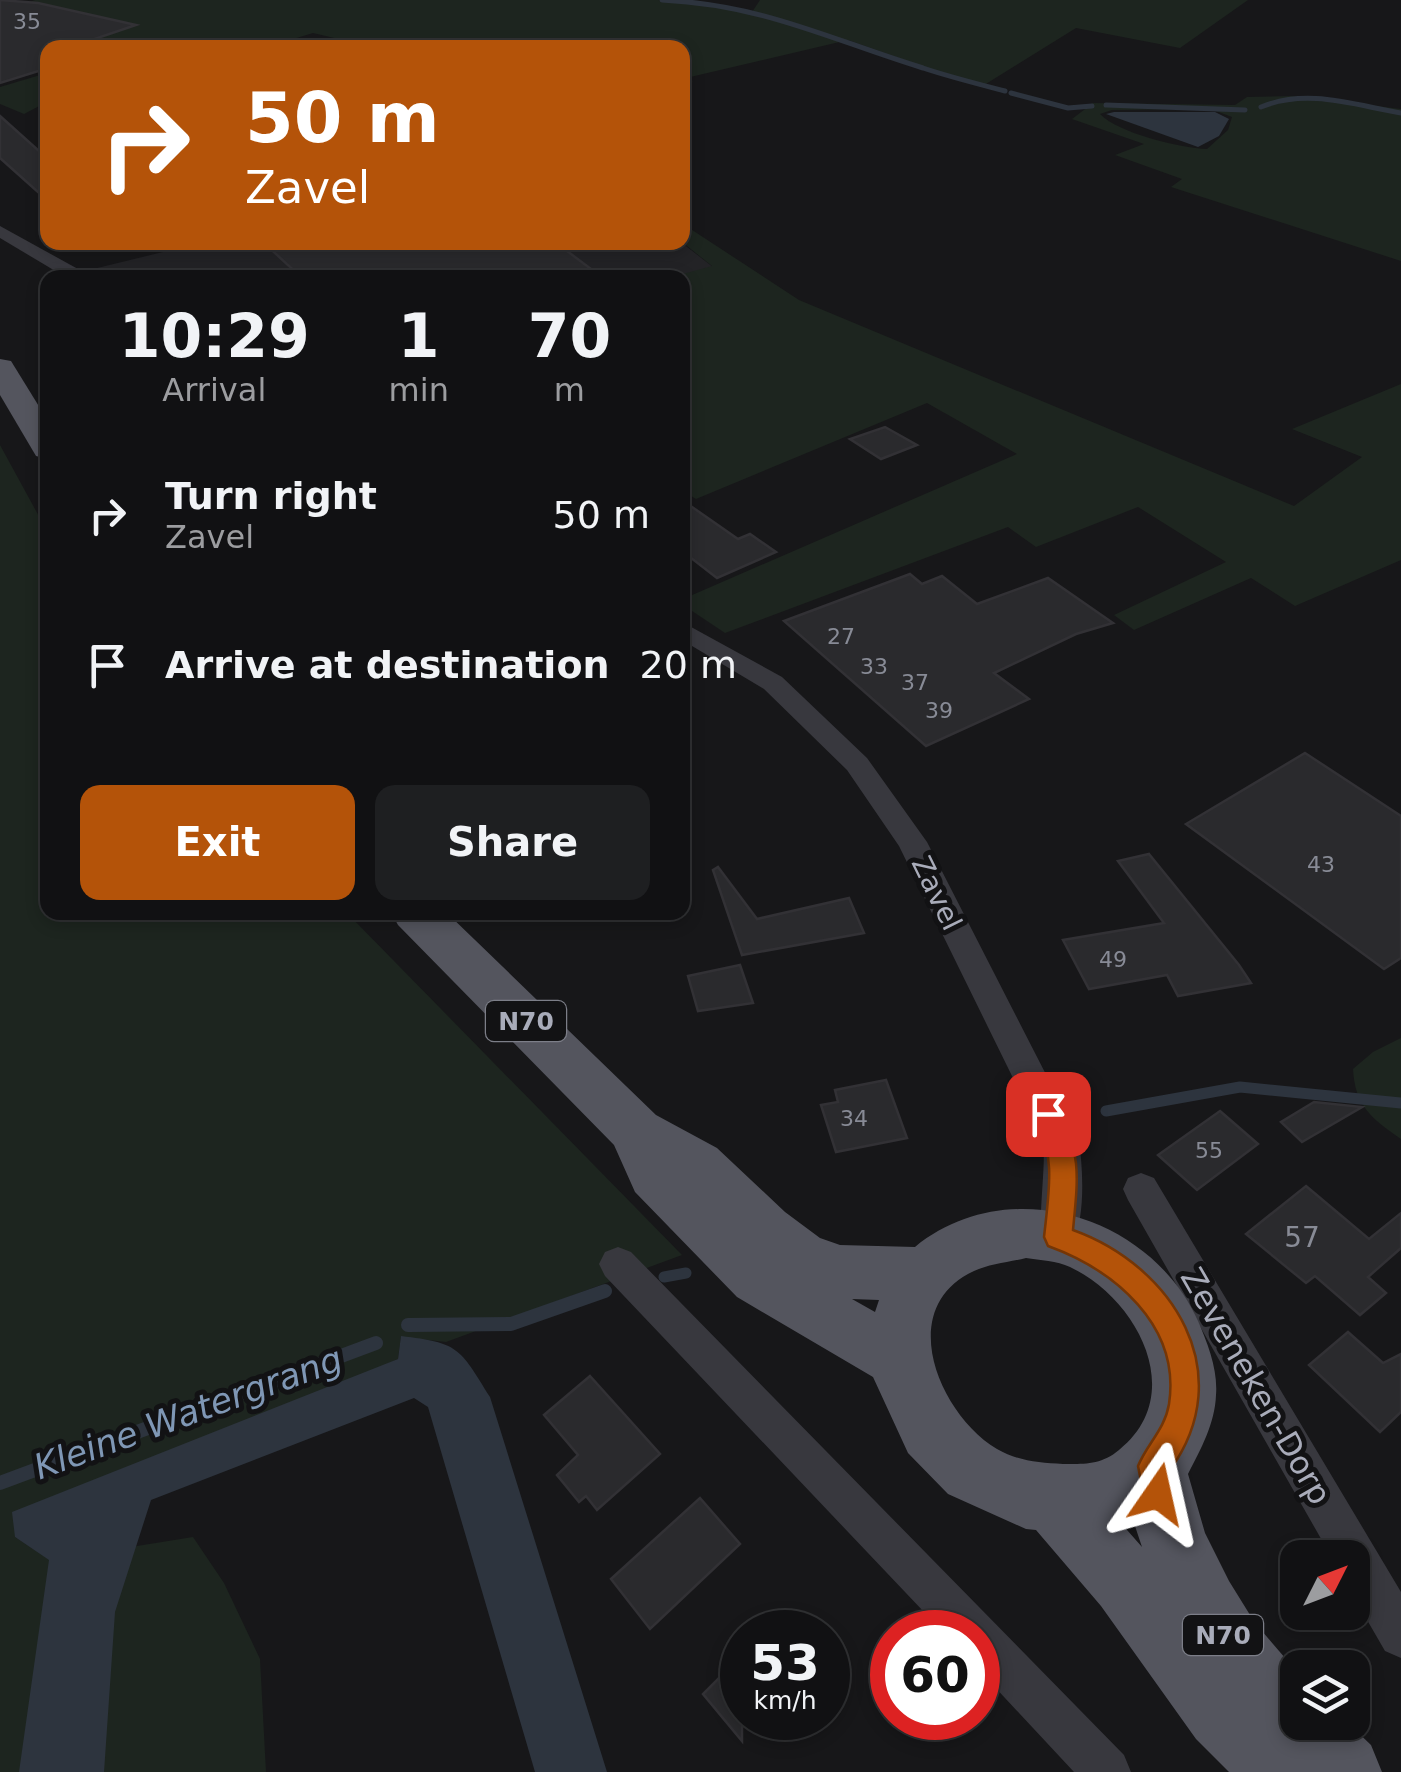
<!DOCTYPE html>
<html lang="en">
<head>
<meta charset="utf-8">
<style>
	:root { --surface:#111113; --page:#1e1f21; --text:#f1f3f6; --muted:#9c9da0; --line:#303133; --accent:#b45309 }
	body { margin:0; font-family:"DejaVu Sans",sans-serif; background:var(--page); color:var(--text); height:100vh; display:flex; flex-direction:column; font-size:38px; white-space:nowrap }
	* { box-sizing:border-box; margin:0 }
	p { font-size:32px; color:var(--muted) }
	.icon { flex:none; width:55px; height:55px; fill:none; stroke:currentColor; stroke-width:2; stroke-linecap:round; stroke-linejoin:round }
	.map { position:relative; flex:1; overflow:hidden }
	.panel { position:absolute; left:40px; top:270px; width:650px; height:650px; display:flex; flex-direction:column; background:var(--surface); border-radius:20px; box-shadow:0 5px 15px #0003,0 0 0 2px var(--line) }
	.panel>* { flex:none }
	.banner { position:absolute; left:40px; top:40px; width:650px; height:210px; border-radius:20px; box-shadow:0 5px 15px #0003,0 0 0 2px var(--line); background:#b45309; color:#fff; overflow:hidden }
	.needle { width:65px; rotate:48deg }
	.controls { position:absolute; left:1280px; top:1540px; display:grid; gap:20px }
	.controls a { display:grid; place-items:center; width:90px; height:90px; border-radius:20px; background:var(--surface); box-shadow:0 5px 15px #0003,0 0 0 2px var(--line); font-size:50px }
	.speed { position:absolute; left:720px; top:1610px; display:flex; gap:20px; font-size:50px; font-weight:700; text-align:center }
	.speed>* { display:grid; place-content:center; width:130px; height:130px; border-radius:50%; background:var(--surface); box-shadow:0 5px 15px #0003,0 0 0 2px var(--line); line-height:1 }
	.speed small { font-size:25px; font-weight:400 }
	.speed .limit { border:15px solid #d22; background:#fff; color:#111 }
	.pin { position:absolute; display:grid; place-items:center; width:85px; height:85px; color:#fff; margin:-42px; border-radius:20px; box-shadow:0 5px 15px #0006 }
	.me { position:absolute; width:110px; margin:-55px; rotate:11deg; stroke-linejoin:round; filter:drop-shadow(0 0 8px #0008) }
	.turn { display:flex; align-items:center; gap:35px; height:210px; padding:0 40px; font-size:45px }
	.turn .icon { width:130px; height:130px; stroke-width:2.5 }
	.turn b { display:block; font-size:70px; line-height:85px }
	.eta { display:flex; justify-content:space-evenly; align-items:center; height:170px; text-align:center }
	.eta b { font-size:60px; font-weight:600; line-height:70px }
	.button { display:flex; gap:20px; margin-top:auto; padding:20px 40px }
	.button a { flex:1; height:115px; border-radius:20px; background:var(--accent); color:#fff; font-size:40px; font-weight:600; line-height:115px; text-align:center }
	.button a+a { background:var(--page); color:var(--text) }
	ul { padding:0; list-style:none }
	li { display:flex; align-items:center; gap:30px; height:150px; padding:0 40px }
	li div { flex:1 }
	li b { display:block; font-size:38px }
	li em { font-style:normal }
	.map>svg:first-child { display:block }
	.built { fill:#232326 }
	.green { fill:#1d251f; fill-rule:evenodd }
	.water { fill:#2d343e }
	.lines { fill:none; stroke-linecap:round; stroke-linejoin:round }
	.stream-far2 { stroke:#2d343e; stroke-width:5 }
	.stream-far1 { stroke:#2d343e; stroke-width:11 }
	.stream { stroke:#2d343e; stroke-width:14 }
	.building { fill:#2a2a2d; stroke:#323135; stroke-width:2.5 }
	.minor { fill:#38383e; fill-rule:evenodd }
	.primary { fill:#54555e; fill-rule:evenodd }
	.route { fill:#b45309; stroke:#753606; stroke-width:2.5 }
	.labels { text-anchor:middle; stroke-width:10; stroke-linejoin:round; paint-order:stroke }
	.number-label { font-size:22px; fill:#888b96 }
	.shield { fill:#121214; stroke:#7c7e88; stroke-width:2.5 }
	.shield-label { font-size:25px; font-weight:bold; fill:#a9acba }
	.street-label { font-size:28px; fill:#a9acba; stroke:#121214 }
	.near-number-label { font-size:28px; fill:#888b96 }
	.near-street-label { font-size:32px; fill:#a9acba; stroke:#121214 }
	.near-water-label { font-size:35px; font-style:italic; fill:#7f97b5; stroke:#121214 }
</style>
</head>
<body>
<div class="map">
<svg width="1401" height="1772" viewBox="0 0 1401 1772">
	<rect width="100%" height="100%" fill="#171719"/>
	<polygon class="built" points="204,242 682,243 713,267 672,278 102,278 89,270"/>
	<g class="green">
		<polygon points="35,0 658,0 752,12 760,0 1248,0 1180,48 1076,28 981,87 848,40 686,78 693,82 683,85 682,48 377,48 313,33 267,47 100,47 69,39 134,25 29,2"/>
		<polygon points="47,73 47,102 24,114 0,104 0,87"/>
		<path d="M1292,96l109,13v152l-230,-74 11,-8 -67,-24 29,-11 -72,-25 21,-16 142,2 12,-8zM1184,109l32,2 16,6 -4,13 -21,19c-27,-1 -89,-16 -107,-35l12,-4z"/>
		<polygon points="683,224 799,300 1294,506 1362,457 1292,429 1401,384 1401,560 1295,606 1251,578 1134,630 1114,615 1226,562 1138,507 1036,547 1008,527 725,633 683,605 683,599 1017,454 927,403 696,499 683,491 682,278 672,277 712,266 682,242"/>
		<polygon points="0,445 47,531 48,912 347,913 682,1255 446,1342 401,1337 398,1359 15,1537 50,1560 193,1537 224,1583 260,1659 266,1772 0,1772"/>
		<path d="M1401,1038v101c-30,-21 -46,-33 -48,-70l20,-17z"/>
	</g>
	<g class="water">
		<polygon points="1114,112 1215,112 1229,119 1219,136 1198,147 1106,114"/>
		<path d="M401,1336c58,7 58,11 89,61l117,375h-72l-107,-365 -14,-9 -263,102 -36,112 -11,160h-85l30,-212 -34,-23 -3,-25 386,-153z"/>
	</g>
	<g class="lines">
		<g class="stream-far2">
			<path d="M662,0c102,5 167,39 261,68 27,9 55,16 82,23"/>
			<polyline points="1011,93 1068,108 1092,106"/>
			<polyline points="1106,105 1245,110"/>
			<path d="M1261,107c46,-19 93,-2 140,6"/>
		</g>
		<g class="stream-far1">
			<polyline points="1106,1111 1240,1087 1401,1103"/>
			<polyline points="664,1277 686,1273"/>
		</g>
		<g class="stream">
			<polyline points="408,1325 511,1324 605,1291"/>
			<polyline points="0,1483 376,1343"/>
		</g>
	</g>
	<g class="building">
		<polygon points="0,0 38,3 136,25 68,48 48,48 48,68 0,83"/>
		<polygon points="0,116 48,159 48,201 0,158"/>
		<polygon points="263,242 533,242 543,250 559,245 603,278 302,278"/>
		<polygon points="885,427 917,445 881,459 850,439"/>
		<polygon points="682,500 738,539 750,534 776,552 717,578 682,551"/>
		<polygon points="910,574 922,584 942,576 977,604 1048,578 1113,623 1076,634 994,673 1029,699 926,746 784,621"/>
		<polygon points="1305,753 1401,816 1401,958 1384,969 1186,824"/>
		<polygon points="1149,854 1239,965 1251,983 1178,996 1167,975 1089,989 1063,940 1164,923 1118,861"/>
		<polygon points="718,867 757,919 849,898 864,933 742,955 713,870"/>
		<polygon points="740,965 753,1003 698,1011 688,976"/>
		<polygon points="886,1080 907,1138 836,1152 821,1105 838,1102 835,1090"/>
		<polygon points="1314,1102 1362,1107 1302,1142 1281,1122"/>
		<polygon points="1220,1111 1258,1144 1197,1190 1158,1155"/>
		<polygon points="1306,1186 1369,1239 1401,1213 1401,1248 1368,1277 1386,1293 1360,1315 1315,1276 1306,1283 1246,1234"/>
		<polygon points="1348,1332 1383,1363 1401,1354 1401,1412 1380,1432 1309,1365"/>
		<polygon points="590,1376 660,1454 597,1510 586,1496 579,1502 557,1475 578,1455 544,1415"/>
		<polygon points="700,1498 740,1544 650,1629 611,1579"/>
		<polygon points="742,1655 742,1741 703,1694"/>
	</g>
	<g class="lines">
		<g class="minor">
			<polygon points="0,226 87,274 90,278 67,278 0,238"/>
			<path d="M682,622l100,55 85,81 60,84 152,297c4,33 7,78 -8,110l-13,4 -13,-4c-10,-21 2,-79 -2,-110l-144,-293 -52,-76 -83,-81 -82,-49z"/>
			<polygon points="1141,1173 1154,1178 1401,1592 1401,1658 1385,1651 1352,1594 1352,1558 1332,1558 1128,1200 1123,1189 1128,1178"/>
			<polygon points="618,1247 631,1252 1124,1755 1131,1772 1074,1772 978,1669 978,1632 943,1632 605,1276 599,1264 605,1252"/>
		</g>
		<g class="primary">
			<polygon points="0,359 11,361 48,421 48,459 36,456 0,395"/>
			<path d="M391,912h55l210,203 61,33 68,64 35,26 20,7 75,2c93,-76 236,-31 283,74 10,23 20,49 18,74 -1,28 -15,54 -28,79l17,59 24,48 26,42 43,50v49h49l24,23 11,27h-153l-33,-33 -95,-133 -65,-76 -10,-1 -78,-35 -40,-41 -35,-76 -136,-80 -102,-105 -21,-47 -216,-220zM1026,1258c14,2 31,3 44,9 68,32 118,128 49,183 -18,15 -34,14 -56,14 -24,-1 -45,-3 -66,-15 -58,-35 -103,-141 -23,-178 15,-7 36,-9 52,-13zM852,1299l27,1 -4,12zM1132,1517l10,30 -22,-25z"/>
		</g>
	</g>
	<path class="route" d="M1048,1103l9,3c25,47 21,72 16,124 100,36 167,143 97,240l4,24 -5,12 -11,4 -12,-4 -8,-40c9,-22 27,-37 31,-62 12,-79 -55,-134 -121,-158l-4,-9c5,-46 12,-81 -9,-123l3,-8z"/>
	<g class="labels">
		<g class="number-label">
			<text x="27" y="29">35</text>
			<text x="841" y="644">27</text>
			<text x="874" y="674">33</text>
			<text x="915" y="690">37</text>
			<text x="939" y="718">39</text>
			<text x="1321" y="872">43</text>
			<text x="1113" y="967">49</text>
			<text x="854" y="1126">34</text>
			<text x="1209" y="1158">55</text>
		</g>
		<g class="shield">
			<rect x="486" y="1001" width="80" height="40" rx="8"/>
			<rect x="1183" y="1615" width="80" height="40" rx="8"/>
		</g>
		<g class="shield-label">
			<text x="526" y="1030">N70</text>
			<text x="1223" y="1644">N70</text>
		</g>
		<g class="street-label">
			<text transform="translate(937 893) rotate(64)" y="10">Zavel</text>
		</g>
		<g class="near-number-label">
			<text x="1302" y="1247">57</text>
		</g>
		<g class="near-street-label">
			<text transform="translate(1256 1386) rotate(60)" y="11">Zeveneken-Dorp</text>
		</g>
		<g class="near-water-label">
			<text transform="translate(188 1413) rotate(-20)" y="12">Kleine Watergrang</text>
		</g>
	</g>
</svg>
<div class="controls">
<a><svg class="needle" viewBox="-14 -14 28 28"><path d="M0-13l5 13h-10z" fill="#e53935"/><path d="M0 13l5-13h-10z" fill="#9c9da0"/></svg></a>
<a><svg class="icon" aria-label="layers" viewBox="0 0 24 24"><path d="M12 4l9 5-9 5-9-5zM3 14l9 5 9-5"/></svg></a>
</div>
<div class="speed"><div>53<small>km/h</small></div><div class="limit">60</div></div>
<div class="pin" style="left:1048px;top:1114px;background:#d93025"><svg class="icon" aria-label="arrive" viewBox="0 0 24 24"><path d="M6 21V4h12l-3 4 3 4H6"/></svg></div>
<svg class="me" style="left:1158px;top:1494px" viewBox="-20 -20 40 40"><path d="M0-17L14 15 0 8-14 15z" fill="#b45309" stroke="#fff" stroke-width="4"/></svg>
<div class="banner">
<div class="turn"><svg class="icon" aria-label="right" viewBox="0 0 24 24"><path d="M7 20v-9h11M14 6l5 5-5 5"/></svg><div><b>50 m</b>Zavel</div></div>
</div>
<section class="panel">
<div class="eta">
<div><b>10:29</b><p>Arrival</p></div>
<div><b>1</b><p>min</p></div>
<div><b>70</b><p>m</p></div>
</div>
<ul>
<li><svg class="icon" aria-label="right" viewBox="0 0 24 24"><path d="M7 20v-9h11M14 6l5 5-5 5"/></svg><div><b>Turn right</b><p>Zavel</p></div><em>50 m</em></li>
<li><svg class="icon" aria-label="arrive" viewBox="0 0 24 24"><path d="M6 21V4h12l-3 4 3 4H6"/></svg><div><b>Arrive at destination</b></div><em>20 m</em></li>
</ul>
<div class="button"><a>Exit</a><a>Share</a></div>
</section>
</div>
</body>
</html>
